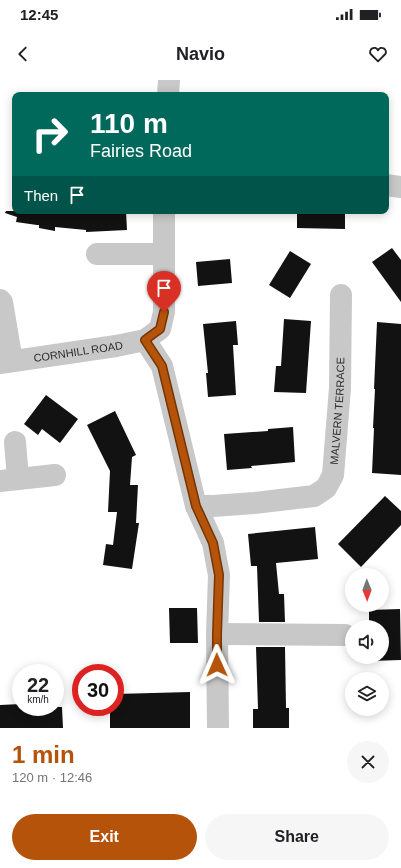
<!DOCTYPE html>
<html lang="en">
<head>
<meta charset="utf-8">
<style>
	:root { --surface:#fff; --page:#f6f6f6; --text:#202124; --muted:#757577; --accent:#b45309 }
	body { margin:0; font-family:Helvetica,sans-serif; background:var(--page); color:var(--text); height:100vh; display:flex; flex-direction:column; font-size:15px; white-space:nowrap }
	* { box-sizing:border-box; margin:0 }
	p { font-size:13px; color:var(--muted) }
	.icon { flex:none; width:22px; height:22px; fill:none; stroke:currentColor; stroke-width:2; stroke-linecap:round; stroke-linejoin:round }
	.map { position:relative; height:648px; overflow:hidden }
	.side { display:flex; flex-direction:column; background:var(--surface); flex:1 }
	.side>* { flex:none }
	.top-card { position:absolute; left:12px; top:12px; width:377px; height:122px; border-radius:8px; box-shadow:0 2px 10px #0003; background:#00695c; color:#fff; overflow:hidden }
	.needle { width:26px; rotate:179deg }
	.tools { position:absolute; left:345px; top:488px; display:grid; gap:8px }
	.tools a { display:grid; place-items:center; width:44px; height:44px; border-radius:50%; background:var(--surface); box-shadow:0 2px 10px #0003; font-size:20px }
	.speed { position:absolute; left:12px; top:584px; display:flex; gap:8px; font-size:20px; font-weight:700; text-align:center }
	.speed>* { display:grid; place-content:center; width:52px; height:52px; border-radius:50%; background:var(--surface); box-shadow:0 2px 10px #0003; line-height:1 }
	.speed small { font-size:10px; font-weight:400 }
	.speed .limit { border:6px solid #d22; background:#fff; color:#111 }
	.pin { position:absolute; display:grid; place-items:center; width:34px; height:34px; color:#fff; margin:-41px -17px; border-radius:50% 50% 50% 0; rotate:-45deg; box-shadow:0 0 4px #0007 }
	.pin .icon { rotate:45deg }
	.me { position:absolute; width:44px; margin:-22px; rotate:359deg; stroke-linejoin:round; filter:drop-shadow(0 0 3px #0008) }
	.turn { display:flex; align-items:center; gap:14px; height:84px; padding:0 12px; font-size:18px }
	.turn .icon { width:52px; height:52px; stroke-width:2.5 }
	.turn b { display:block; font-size:28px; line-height:34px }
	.then { display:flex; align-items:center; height:38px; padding:0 12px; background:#0003; gap:8px; font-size:15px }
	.round { display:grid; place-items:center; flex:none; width:42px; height:42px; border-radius:21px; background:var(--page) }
	.summary { display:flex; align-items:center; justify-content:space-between; height:68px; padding:0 12px }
	h1 { font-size:24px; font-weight:700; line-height:30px; color:var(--accent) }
	.action { display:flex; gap:8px; margin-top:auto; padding:8px 12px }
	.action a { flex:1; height:46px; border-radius:24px; background:var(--accent); color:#fff; font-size:16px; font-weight:700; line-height:46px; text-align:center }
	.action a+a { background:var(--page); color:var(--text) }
	.status { display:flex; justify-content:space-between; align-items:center; height:28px; padding:0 20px; background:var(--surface); direction:ltr }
	.status svg { height:11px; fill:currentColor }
	header { display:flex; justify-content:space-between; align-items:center; height:52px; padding:0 12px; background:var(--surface); font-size:18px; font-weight:700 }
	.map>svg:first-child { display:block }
	.building { fill:#121212 }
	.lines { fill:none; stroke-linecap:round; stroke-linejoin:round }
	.minor { stroke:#c8c8c8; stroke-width:22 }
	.route-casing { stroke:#753606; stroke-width:10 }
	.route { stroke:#b45309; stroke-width:7 }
	.labels { text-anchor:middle; stroke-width:4; stroke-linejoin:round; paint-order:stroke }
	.street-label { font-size:11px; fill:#2b2b2b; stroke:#fff }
</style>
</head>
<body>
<div class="status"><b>12:45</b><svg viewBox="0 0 49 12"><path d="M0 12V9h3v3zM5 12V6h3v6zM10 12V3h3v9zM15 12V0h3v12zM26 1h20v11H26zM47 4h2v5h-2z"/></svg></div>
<header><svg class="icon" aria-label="back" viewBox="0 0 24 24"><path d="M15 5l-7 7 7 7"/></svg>Navio<svg class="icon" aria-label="heart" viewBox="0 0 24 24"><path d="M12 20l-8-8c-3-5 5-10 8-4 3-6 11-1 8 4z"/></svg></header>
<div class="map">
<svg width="401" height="648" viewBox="0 0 401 648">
	<rect width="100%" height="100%" fill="#fff"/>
	<g class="building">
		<polygon points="6,131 126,131 127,150 86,152 86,150 55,147 55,151 39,148 39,145 37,145 16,142 17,137 5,133"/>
		<polygon points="297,131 345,131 345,149 297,148"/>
		<polygon points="392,168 401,180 401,222 372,182"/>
		<polygon points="290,171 311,184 290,218 269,205"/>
		<polygon points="230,179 232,203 198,206 196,182"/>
		<polygon points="284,239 311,241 306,313 274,312 276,286 281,286"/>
		<polygon points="236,241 238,265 233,265 236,315 208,317 206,293 208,293 203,244"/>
		<polygon points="377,242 401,244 401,395 372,393 374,348 373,348 375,309 374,309"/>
		<polygon points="46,315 78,339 60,363 42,349 38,355 24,344"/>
		<polygon points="115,331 136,375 132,377 130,405 138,405 136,443 139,443 132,489 103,485 106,464 113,465 117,432 108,432 110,391 87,345"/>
		<polygon points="293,347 295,382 251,386 252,388 227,390 224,354 268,351 268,349"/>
		<polygon points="385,416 401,431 401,445 361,487 338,464"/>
		<polygon points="315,447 318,479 276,483 279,514 284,514 285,542 259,542 257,486 251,486 248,454"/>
		<polygon points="169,528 197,528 198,563 170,563"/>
		<polygon points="400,529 401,580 370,581 370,577 382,577 382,547 369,547 369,530"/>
		<polygon points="256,567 285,567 286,628 289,628 289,648 253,648 253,629 258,629"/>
		<polygon points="190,612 190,648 110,648 110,627 115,627 115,614"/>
		<polygon points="21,624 21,627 62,627 63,648 0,648 0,625"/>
	</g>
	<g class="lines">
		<g class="minor">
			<polyline points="168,15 169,0"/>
			<polyline points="386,105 401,107"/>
			<polyline points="164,131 164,232 160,249 145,260 162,286 196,426 213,463 219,495 217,554 218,648"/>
			<polyline points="97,174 164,174"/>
			<polyline points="0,220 2,222 12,281"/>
			<path id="s1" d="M0,283l116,-17 29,-6"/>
			<polyline points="15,362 18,399"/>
			<polyline points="0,401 55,395"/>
			<path id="s2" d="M196,426h17l41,-3 60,-7 12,-8 7,-13 7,-87 1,-93"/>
			<polyline points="217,554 345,555"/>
		</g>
	</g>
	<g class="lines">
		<g class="route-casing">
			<polyline id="route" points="164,232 160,249 145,260 162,286 196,426 213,463 219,495 217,554 217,585"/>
		</g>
		<use href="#route" class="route"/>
	</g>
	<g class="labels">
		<g class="street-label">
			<text dy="4" stroke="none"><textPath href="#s1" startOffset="79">CORNHILL ROAD</textPath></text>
			<text dy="4" stroke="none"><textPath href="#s2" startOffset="212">MALVERN TERRACE</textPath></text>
		</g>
	</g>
</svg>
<div class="tools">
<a><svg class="needle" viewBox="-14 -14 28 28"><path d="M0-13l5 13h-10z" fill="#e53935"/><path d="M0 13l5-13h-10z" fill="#757577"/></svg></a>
<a><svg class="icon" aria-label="sound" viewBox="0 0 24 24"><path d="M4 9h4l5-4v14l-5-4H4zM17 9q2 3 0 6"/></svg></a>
<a><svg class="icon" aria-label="layers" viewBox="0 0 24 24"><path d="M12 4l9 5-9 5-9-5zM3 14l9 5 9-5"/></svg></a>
</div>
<div class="speed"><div>22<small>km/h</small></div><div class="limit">30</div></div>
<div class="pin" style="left:164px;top:232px;background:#d93025"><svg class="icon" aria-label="arrive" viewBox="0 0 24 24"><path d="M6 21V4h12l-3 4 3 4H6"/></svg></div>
<svg class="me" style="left:217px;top:585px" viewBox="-20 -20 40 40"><path d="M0-17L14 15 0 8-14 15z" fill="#b45309" stroke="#fff" stroke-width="4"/></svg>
<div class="top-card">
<div class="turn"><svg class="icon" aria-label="right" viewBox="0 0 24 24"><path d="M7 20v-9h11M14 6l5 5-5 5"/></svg><div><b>110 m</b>Fairies Road</div></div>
<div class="then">Then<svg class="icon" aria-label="arrive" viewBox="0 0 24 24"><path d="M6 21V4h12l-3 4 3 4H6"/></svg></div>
</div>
</div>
<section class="side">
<div class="summary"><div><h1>1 min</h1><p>120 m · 12:46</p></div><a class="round"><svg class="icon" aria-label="close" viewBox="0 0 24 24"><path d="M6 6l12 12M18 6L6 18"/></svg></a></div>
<div class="action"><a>Exit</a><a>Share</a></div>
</section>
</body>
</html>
